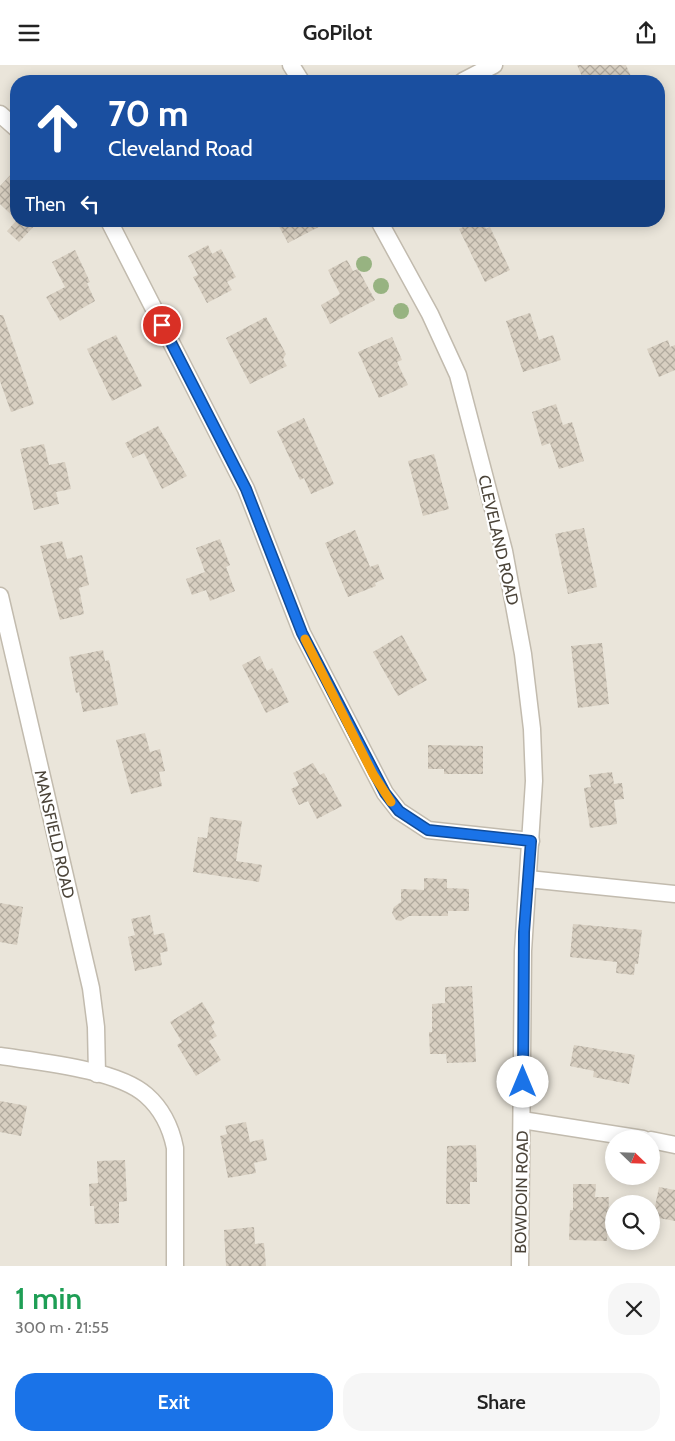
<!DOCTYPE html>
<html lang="en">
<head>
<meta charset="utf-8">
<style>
	:root { --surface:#fff; --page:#f6f6f6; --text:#222; --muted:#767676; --accent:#1a73e8 }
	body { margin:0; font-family:Cabin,sans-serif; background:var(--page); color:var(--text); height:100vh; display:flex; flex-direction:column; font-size:19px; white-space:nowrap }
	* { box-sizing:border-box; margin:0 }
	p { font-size:16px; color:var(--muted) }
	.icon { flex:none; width:28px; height:28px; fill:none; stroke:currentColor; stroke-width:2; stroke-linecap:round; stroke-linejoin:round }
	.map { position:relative; height:1201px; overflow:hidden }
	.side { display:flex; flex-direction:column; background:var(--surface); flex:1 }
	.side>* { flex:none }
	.guide { position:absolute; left:10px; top:10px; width:655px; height:152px; border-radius:20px; box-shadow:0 2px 12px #0003; background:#1a4fa0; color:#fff; overflow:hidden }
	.needle { width:32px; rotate:113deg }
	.buttons { position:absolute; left:605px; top:1065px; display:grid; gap:10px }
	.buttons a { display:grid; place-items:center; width:55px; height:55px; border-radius:50%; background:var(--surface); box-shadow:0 2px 12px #0003; font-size:25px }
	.pin { position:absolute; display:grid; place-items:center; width:42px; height:42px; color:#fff; margin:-21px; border:2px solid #fff; border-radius:50%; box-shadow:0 1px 5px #0007 }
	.me { position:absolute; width:55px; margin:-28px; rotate:0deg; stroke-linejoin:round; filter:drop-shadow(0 0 4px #0008) }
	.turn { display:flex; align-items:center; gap:18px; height:105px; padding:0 15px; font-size:22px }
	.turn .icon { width:65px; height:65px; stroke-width:2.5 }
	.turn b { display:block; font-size:35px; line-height:42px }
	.then { display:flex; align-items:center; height:48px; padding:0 15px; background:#0003; gap:10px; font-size:19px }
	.round { display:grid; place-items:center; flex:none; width:52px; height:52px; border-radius:20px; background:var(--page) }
	.headline { display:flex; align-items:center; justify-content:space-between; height:85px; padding:0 15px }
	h1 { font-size:30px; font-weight:600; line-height:38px; color:#1e9e55 }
	.primary-button { display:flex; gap:10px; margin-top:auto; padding:10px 15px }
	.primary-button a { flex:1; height:58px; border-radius:20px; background:var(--accent); color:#fff; font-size:20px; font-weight:600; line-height:58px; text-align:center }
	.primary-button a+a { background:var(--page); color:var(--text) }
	header { display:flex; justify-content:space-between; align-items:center; height:65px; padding:0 15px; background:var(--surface); font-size:22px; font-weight:600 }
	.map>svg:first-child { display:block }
	.residential { fill:#eae5da; fill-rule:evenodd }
	.building { fill:url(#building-cross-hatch) }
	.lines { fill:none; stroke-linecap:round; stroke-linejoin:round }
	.street-casing { stroke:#c2bbae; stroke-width:19 }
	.street { stroke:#fff; stroke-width:16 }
	.tree { fill:#97b381 }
	.route-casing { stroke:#114b97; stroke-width:12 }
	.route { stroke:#1a73e8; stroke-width:9 }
	.slow { stroke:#f59e0b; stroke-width:9 }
	.labels { text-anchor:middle; stroke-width:4.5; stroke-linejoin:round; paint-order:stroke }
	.street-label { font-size:16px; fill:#4b4439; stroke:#fff }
</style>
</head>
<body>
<header><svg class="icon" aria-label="menu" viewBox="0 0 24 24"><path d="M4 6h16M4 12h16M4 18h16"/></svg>GoPilot<svg class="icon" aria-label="share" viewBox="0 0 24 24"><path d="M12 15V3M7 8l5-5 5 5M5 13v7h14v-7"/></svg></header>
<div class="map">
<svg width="675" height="1201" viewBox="0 0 675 1201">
	<defs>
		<pattern id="building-cross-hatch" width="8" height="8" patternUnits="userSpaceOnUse" patternTransform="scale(1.25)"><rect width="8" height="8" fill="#d8cfc1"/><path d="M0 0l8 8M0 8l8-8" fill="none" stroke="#b1aa9e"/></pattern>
	</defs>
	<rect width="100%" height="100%" fill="#f6f3ec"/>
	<path class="residential" d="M0,0h675v1201h-675zM16,16h643v140h-643zM614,1074h37v37h-37zM614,1139h37v37h-37z"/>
	<g class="building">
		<polygon points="577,0 626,0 633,16 584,16"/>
		<polygon points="16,104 16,154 0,139 0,121"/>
		<polygon points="16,156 39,156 19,177 7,166"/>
		<polygon points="276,156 330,156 288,178"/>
		<polygon points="476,156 482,156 486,164 490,162 510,205 485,217 459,164"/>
		<polygon points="208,180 212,189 221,184 236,212 227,217 232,225 207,238 193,212 198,210 188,191"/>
		<polygon points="75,185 90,217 87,218 95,236 60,256 46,232 65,222 52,197"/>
		<polygon points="347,195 353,206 358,204 375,235 330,259 321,240 340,229 328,205"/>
		<polygon points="530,248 539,275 553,270 561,295 523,307 506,256"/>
		<polygon points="0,250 3,250 34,339 11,347 0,316"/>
		<polygon points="266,252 286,289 283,294 287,301 250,319 226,273"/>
		<polygon points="116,270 142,321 112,336 87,284"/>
		<polygon points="392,272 402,295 397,297 408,320 379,333 358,287"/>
		<polygon points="668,275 670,282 675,280 675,305 659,312 647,284"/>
		<polygon points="556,339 563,360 572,357 584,396 559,404 550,378 542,381 532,347"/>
		<polygon points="304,353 334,419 311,429 304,413 300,415 277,366"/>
		<polygon points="158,361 187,411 162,424 144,388 133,393 125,378"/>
		<polygon points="44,379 49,400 65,397 71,424 56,427 59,439 34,445 20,384"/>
		<polygon points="434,389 449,444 423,451 408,396"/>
		<polygon points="584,463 597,522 568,529 555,469"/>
		<polygon points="355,465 370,502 378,499 384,514 375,518 376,521 348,532 325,478"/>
		<polygon points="220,474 230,500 226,502 235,526 210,536 206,525 192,530 186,514 205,507 196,483"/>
		<polygon points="62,476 67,494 82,490 89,520 79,523 84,549 60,555 40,481"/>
		<polygon points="402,570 427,615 398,631 373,587"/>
		<polygon points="602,578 609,639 578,643 571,581"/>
		<polygon points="103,585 105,596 109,595 118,640 83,647 79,627 76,628 69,592"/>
		<polygon points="260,591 267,606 272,603 289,637 266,648 242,600"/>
		<polygon points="145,668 150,687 160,684 165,706 159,707 162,721 131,729 116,675"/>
		<polygon points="428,680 483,681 483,709 444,709 444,704 428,704"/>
		<polygon points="313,698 320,710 324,708 342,741 317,754 308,736 299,740 291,724 299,720 293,708"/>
		<polygon points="612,707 614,719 622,718 624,734 614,735 617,759 590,763 584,723 591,722 589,710"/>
		<polygon points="210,752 242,756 236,796 262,800 259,817 193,807 198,772 207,773"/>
		<polygon points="424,813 447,814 447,823 469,824 469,846 448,846 448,851 409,851 401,856 396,855 392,848 394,842 401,837 401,824 424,825"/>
		<polygon points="0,838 23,842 17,880 0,877"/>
		<polygon points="150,850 154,870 164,868 168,886 160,888 162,900 135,906 128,872 135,870 131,854"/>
		<polygon points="573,859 642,865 638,899 635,899 634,910 616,908 617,897 570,892"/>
		<polygon points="472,921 476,997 447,998 446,989 430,989 429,967 432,967 432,939 445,938 445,922"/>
		<polygon points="202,937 215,958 211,961 217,971 209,976 221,995 196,1011 177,980 182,977 170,957"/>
		<polygon points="574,980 635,990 629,1019 593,1012 594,1006 570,1001"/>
		<polygon points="0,1036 27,1041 21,1071 0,1067"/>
		<polygon points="246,1057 250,1077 263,1074 267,1095 254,1098 256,1108 228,1113 220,1071 227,1069 225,1061"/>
		<polygon points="476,1080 477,1117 470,1117 470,1139 446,1139 447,1081"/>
		<polygon points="125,1095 127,1136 119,1137 119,1158 95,1159 94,1141 90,1141 89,1119 98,1118 97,1096"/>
		<polygon points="573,1119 596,1119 595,1132 609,1132 607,1176 569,1175 570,1145 573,1145"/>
		<polygon points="659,1122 675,1125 675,1156 653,1152"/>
		<polygon points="254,1162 255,1179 264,1178 266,1201 226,1201 224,1165"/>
	</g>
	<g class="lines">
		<g class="street-casing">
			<g id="street">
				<polyline points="291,0 301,16"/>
				<polyline points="463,16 494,0"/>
				<polyline points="0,49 16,63"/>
				<polyline points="109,156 246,424 302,568 385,728 399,746 428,765 531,776"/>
				<polyline points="379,156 430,249 458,310 504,486 523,589 532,664 534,716 523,886 520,1201"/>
				<polyline points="0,531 91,923 96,962 97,1009"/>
				<polyline points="528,814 675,829"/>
				<path d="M0,991c39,6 117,13 146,39 16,14 25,33 29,53v118"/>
				<polyline points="522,1055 643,1074"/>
				<polyline points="651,1075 675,1080"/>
			</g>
		</g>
		<use href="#street" class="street"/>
	</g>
	<g class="tree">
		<circle cx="364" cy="199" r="8"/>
		<circle cx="381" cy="221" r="8"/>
		<circle cx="401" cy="246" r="8"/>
	</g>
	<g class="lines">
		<g class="route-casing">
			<polyline id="route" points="162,260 246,424 302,568 385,728 399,746 428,765 531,776 524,867 523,1017"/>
		</g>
		<use href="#route" class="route"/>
		<polyline class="slow" points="305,574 373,709 391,737"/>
	</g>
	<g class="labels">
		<g class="street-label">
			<text transform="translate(499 475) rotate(77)" y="6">CLEVELAND ROAD</text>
			<text transform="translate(55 769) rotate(77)" y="6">MANSFIELD ROAD</text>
			<text transform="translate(521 1127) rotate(-89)" y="6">BOWDOIN ROAD</text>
		</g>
	</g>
</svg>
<div class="buttons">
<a><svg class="needle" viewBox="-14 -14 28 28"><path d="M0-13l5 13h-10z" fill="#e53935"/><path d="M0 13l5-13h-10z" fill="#767676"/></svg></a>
<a><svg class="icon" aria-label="search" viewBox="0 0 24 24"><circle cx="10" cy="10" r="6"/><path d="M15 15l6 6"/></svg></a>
</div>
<div class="pin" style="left:162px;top:260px;background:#d93025"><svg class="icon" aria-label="arrive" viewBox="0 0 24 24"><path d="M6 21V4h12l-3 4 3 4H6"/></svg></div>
<svg class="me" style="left:523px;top:1017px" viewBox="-20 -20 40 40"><circle r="19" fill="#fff"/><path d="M0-13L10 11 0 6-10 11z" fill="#1a73e8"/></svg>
<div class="guide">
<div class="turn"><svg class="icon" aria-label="ahead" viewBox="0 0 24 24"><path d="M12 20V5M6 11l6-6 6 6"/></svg><div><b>70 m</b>Cleveland Road</div></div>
<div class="then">Then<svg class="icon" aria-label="left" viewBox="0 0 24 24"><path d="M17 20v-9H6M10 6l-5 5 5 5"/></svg></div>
</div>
</div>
<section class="side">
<div class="headline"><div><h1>1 min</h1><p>300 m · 21:55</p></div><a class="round"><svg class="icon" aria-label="close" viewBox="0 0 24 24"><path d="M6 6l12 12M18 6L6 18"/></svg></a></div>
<div class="primary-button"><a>Exit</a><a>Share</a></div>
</section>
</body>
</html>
